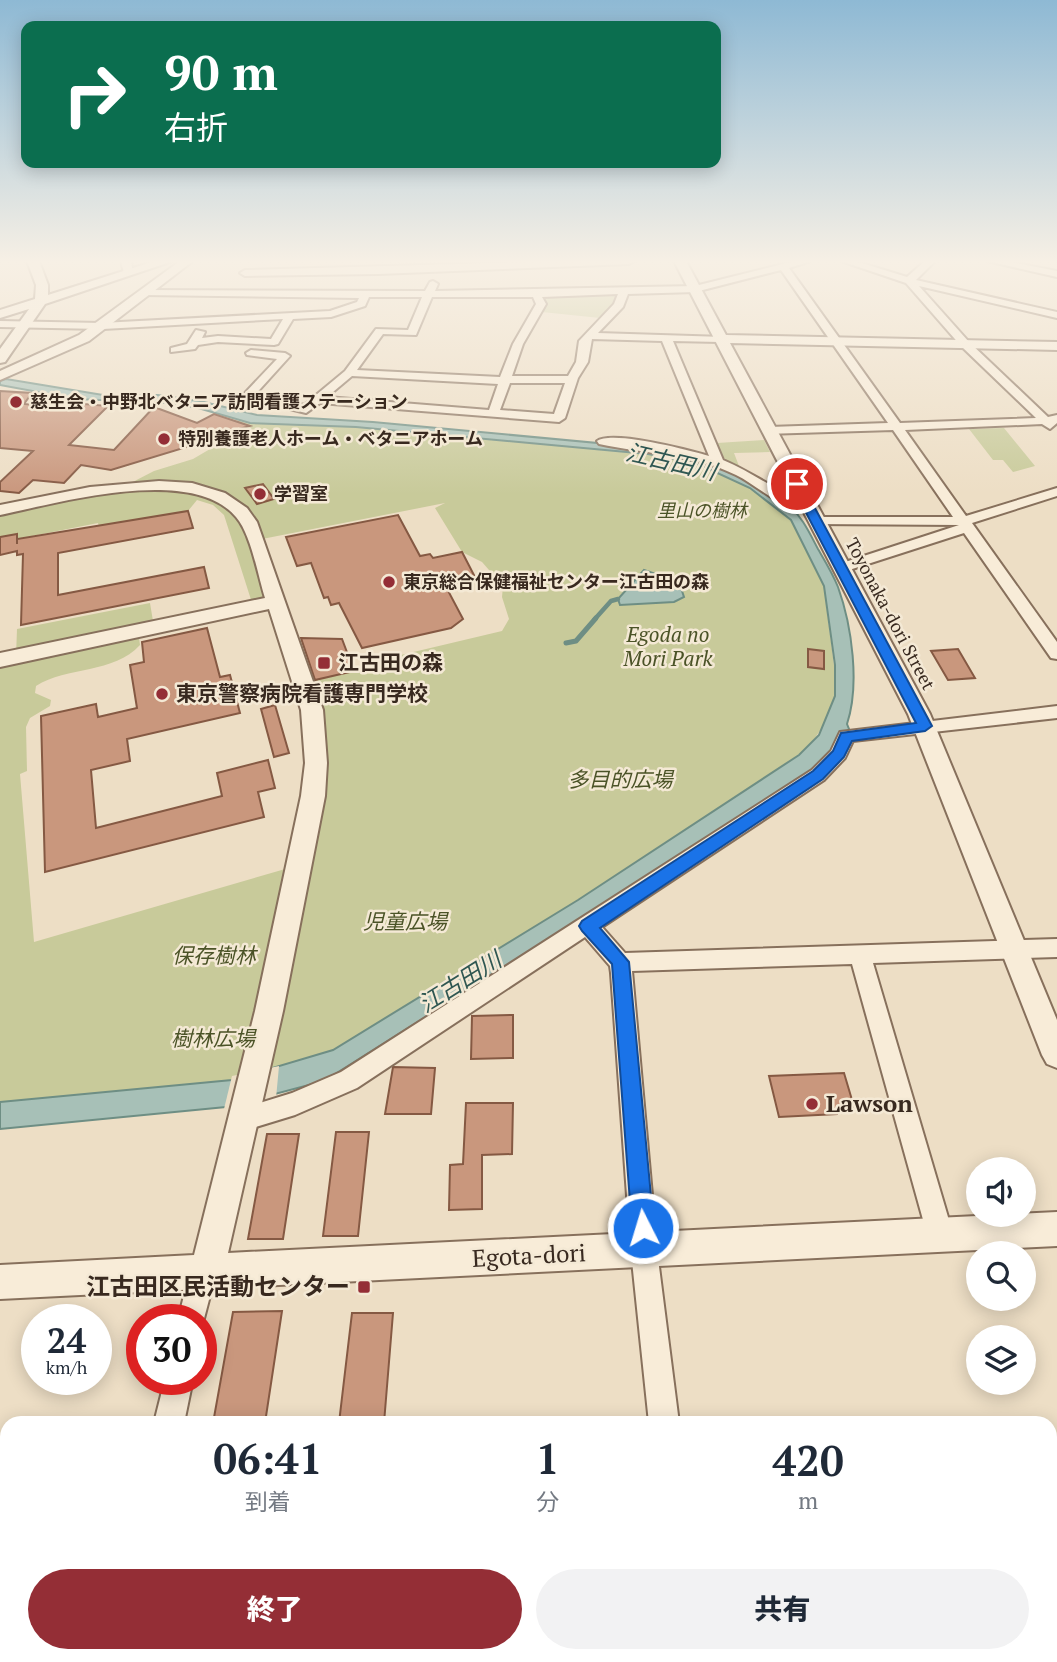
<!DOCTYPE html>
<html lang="ja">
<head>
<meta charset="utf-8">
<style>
	:root { --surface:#fff; --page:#f2f2f3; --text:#1f2937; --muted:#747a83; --accent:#942e36 }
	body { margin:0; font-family:"PT Serif","Noto Sans JP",serif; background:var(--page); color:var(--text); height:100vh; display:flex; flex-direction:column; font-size:26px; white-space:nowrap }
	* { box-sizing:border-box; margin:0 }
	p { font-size:23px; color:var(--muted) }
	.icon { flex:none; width:38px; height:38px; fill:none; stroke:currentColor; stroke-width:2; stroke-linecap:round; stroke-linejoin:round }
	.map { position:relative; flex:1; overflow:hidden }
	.side { position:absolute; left:0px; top:1416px; width:1057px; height:247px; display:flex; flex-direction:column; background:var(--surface); border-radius:21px 21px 0 0; box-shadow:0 4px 18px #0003 }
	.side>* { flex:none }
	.hud { position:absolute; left:21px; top:21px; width:700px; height:147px; border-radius:14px; box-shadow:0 4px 18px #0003; background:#0b6e4f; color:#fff; overflow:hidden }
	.fabs { position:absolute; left:966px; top:1157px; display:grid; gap:14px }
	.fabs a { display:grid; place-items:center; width:70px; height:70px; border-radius:50%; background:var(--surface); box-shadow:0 4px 18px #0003; font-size:35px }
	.speed { position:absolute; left:21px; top:1304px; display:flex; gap:14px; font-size:35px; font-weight:700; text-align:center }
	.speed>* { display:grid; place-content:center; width:91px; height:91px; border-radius:50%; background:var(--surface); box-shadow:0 4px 18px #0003; line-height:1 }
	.speed small { font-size:18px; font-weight:400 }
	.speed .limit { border:10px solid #d22; background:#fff; color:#111 }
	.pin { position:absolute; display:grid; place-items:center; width:60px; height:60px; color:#fff; margin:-30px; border:4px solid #fff; border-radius:50%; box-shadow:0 2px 7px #0007 }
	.me { position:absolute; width:77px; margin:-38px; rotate:355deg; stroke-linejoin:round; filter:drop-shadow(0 0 5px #0008) }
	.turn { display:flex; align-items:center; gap:24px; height:147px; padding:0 28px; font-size:32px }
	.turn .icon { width:91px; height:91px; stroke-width:2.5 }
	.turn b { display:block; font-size:49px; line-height:60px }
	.eta { display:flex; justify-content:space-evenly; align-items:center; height:119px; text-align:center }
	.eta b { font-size:42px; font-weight:800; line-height:49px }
	.action { display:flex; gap:14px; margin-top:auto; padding:14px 28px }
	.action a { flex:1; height:80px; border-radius:42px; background:var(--accent); color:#fff; font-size:28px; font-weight:800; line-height:80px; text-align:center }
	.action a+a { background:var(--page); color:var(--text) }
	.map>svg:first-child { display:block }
	.green { fill:#c8ca9a }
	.water { fill:#a7c0b7; stroke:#6e8e84; stroke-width:2 }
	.pier { fill:#eddec5 }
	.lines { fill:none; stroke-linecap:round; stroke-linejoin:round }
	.stream-far1 { stroke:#6e8e84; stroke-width:4.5 }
	.stream { stroke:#6e8e84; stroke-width:5 }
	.building { fill:#c9977d; stroke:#855943; stroke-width:2 }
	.minor-casing { stroke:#87705c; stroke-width:4 }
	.tertiary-casing { stroke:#87705c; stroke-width:4 }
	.minor { fill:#f8ecd8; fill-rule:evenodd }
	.tertiary { fill:#f8ecd8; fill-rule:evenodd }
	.route { fill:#1a73e8; stroke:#114b97; stroke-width:2 }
	.poi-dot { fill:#942e36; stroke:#f4e9d5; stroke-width:2.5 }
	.labels { text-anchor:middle; stroke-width:5; stroke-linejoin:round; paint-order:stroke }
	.far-poi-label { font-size:18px; font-weight:bold; fill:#38291f; stroke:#f4e9d5; text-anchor:start }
	.far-park-label { font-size:18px; font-style:italic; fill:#4b5327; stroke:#f4e9d5 }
	.far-street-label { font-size:18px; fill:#38291f; stroke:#f4e9d5 }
	.park-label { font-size:21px; font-style:italic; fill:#4b5327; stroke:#f4e9d5 }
	.poi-label { font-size:21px; font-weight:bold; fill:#38291f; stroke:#f4e9d5; text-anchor:start }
	.water-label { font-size:23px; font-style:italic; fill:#2f5752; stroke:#f4e9d5 }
	.near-poi-label { font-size:24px; font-weight:bold; fill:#38291f; stroke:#f4e9d5; text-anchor:start }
	.near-street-label { font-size:24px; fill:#38291f; stroke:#f4e9d5 }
</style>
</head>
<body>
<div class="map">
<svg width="1057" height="1662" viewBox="0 0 1057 1662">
	<rect width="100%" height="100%" fill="#eddec5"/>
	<g class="green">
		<polygon points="617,293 619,298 614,306 600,318 542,312 546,305 543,296"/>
		<path d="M236,420l14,3 106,4 292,27 50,10 52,24 41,32 32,60 13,101 -1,16 -7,22 -20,29 -43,30 -187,122 -245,150 -101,30 -232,22v-442l16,-3 1,-28 133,-26 4,24 -16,4 2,14c-26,29 -73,21 -104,41l-1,7 16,7 -1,6 -20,12 -4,9 1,44 -7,3 14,168 265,-77 8,-40 -4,-142 82,-21 -1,-3 118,-28 7,-12 -7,-22 1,-11 -21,-24 -20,-10 -27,-44 10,-5 -188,37 20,61 -24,5 -29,-91 -11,-10 -16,-5 -9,11 -89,16 -1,-4 -81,16 -1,-5 -16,3v-27l123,-23 31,-16 39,-12 51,-30z"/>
		<polygon points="1004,428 1035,466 1013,472 1003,460 993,460 969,429"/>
		<polygon points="764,440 770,452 734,453 739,466 725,461 717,443"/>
	</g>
	<g class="water">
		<path d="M6,379l97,16h55l42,6 57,14 116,7 278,26c48,8 99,26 137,57 14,11 22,29 30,44 7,12 15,25 20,38 14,39 22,98 9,137l2,5 -8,14 -34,34 -483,304 -98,26 -226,22v-27l232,-22 101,-30 245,-150 221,-145 20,-20 16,-39v-31l-11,-79 -33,-66 -41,-32 -52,-24 -50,-10 -292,-27 -106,-4 -52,-15 -27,-5 -95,-4 -76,-14v-4z"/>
		<polygon points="644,570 679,582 684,597 674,602 620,605 618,599"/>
	</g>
	<polygon class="pier" points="279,1066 276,1098 224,1109 232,1076"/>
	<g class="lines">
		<polyline class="stream-far1" points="594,620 611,601 618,599"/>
		<polyline class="stream" points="566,643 576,641 596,618"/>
	</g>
	<g class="building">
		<polygon points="0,391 32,393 24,404 78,409 84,404 108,406 69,445 114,450 154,407 197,423 214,414 250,426 188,443 190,446 111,470 81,465 64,483 33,480 19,493 0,491 0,482 33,451 0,448"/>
		<polygon points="263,484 274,499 257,504 245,488"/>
		<polygon points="188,511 193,528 58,553 58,595 204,567 209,588 21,625 23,554 17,555 17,551 0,555 0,537 17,534 17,544 17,539"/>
		<polygon points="398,515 420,556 430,554 433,558 462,552 476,579 445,585 463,619 451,628 362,648 339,603 331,605 328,597 324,598 311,563 297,566 286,537"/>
		<polygon points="207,628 220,677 230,675 240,713 127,739 130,761 91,770 96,828 222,796 217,773 268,760 275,788 258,792 264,817 45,872 41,716 96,704 98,717 137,708 130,665 144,662 142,642"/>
		<polygon points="301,638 342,639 354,671 315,680"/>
		<polygon points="808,649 824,651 824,669 808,667"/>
		<polygon points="958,649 975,678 948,680 931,651"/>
		<polygon points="275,705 289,753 274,757 261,709"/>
		<polygon points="513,1015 513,1058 471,1059 472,1016"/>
		<polygon points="393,1067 435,1068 431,1114 385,1114"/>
		<polygon points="844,1073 855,1110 837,1111 837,1114 779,1117 769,1076"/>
		<polygon points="466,1103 513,1103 512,1154 482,1155 482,1209 449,1210 450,1165 463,1164"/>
		<polygon points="336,1132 369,1132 358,1236 323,1236"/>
		<polygon points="267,1134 299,1134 283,1239 248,1239"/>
		<polygon points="282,1311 265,1423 213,1423 233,1312"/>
		<polygon points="352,1313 393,1313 384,1423 339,1423"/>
	</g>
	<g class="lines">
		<g class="minor-casing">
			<g id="minor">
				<polygon points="121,261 131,261 133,274 124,273"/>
				<polygon points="561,261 634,261 629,264 378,274 245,276 240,273 245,270"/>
				<path d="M795,261h16l-22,7 111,155 136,-5 -75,-72 -55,-63 -65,-22h14l52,16 18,-16h10l-19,19 141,32v6l-138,-32 50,56 79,75 9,-2v8l-7,6 -8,-5 -137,6 61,86 91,-28v8l-85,27 85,119v17l-6,-1 -87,-125 -118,38h-10l-2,-3 2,-3 123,-40 -147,-1v-6l5,-1h136l-60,-87 -128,4 -2,-3 6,-4 119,-4 -107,-153 -86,22 -67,2 -5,13 -25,26 126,4v4l-4,1 -47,-1 50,119c32,13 58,36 91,43v6c-28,6 -55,-23 -78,-34 -44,-22 -91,-21 -137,-31l-2,-3c15,-11 92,9 112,15l-47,-115 -70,-2 -4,23 -10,16 -13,40 -6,4 -239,-19 -14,10 -33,-8 -2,-2 6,-4 27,6 41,-34 31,-42 32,1 14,-33h-53l-4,9 -34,11 -38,2 -15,25 -4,1 -56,-3 -20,3 -3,4 -24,3v-4l16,-4 9,-14 9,2 -3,6 16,-2 53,3 12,-20 -180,10 -103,-2v-6l101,2 229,-12 27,-9 2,-4 -216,-3 -2,-2 5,-3 279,1 5,-9 3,-1 5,3 -3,7 260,-5zM618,294l-4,10 -35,37 -3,21 -8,14h-56l11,-32 23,-40 -4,-7zM432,297h101l3,7 -23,40 -13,33 -143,-7 26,-36 33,1zM352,376l146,8 -9,26 -162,-13zM510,383h55l-11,31 -54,-4z"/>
				<polygon points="987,261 1006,261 1057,271 1057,277"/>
				<polygon points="251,350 285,353 290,356 251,399 247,400 241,397 243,395 277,359 247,355 246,353"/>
				<polygon points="1057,706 1057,718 853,741 845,758 824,780 602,927 625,953 1057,939 1057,957 873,963 953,1234 949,1243 940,1247 931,1243 927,1234 852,964 632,971 657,1251 679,1423 649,1423 631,1251 611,973 610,966 585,937 357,1088 295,1115 243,1131 234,1127 231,1119 234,1111 292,1093 341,1072 812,770 831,751 840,732"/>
				<polygon points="202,1259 212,1263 216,1273 201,1330 201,1320 178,1320 192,1263"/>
				<polygon points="165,1379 193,1379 184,1423 154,1423"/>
				<polygon points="101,1656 135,1656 133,1662 99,1662"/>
				<rect x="673" y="1656" width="34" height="6"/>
			</g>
		</g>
		<g class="tertiary-casing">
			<g id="tertiary">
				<polygon points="27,261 39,261 48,285 48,295 155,261 173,261 45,304 5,362 0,363 0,349 29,309 0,318 0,310 35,299 36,285"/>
				<polygon points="180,261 193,261 89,341 0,380 0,371 79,335"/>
				<polygon points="674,261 686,261 726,335 1057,342 1057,350 730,343 930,714 1057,1020 1057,1068 1047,1064 1042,1055 908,714"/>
				<path d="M159,481l33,2 33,10 22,15 10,14 66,188 4,53 -2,33 -42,215 -55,242 829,-41v34l-1057,53v-34l194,-10 61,-244 46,-215 4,-33 -4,-53 -32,-101 -269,58v-14l265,-55c-7,-22 -14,-64 -29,-81 -44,-53 -178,-14 -236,-2v-10l90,-18z"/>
			</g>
		</g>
		<use href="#minor" class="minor"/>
		<use href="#tertiary" class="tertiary"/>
	</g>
	<linearGradient id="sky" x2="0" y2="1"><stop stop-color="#8eb9d4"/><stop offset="0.53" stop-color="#f7f0e5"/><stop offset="1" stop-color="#f7f0e5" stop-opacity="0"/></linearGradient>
	<rect width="1057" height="494" fill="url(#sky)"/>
	<polygon class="route" points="797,480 802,484 932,726 925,731 852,741 844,757 823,779 600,928 629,962 654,1228 650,1236 643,1239 635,1236 632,1228 612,964 582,931 579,926 582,921 813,771 833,751 841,733 916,723 791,484"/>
	<g class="poi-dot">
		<circle cx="16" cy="402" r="7"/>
		<circle cx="164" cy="439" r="7"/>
		<circle cx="260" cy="494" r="7"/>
		<circle cx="389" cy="582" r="7"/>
		<rect x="317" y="656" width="14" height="14" rx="3.5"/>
		<circle cx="162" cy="694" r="7"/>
		<circle cx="812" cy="1104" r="7"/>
		<rect x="357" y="1280" width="14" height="14" rx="3.5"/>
	</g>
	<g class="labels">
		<g class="far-poi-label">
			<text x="30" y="408">慈生会・中野北ベタニア訪問看護ステーション</text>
			<text x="178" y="445">特別養護老人ホーム・ベタニアホーム</text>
			<text x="274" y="500">学習室</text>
			<text x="403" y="588">東京総合保健福祉センター江古田の森</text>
		</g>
		<g class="far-park-label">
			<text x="702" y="517">里山の樹林</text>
		</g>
		<g class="far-street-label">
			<text transform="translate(890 614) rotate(62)" y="6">Toyonaka-dori Street</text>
		</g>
		<g class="park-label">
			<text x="668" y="642">Egoda no<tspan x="668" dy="24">Mori Park</tspan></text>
			<text x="620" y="787">多目的広場</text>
			<text x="405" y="929">児童広場</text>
			<text x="214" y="963">保存樹林</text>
			<text x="213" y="1046">樹林広場</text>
		</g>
		<g class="poi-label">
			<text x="338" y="670">江古田の森</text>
			<text x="176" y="701">東京警察病院看護専門学校</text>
		</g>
		<g class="water-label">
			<text transform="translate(671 462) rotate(13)" y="8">江古田川</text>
			<text transform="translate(460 982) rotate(-32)" y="8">江古田川</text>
		</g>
		<g class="near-poi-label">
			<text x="826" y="1112">Lawson</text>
			<text x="350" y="1295" text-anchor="end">江古田区民活動センター</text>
		</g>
		<g class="near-street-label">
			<text transform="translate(529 1256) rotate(-3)" y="8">Egota-dori</text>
		</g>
	</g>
</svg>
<div class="fabs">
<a><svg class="icon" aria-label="sound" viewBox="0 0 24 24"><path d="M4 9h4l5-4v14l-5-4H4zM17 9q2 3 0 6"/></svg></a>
<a><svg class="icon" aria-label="search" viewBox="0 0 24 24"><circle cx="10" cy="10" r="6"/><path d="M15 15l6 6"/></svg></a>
<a><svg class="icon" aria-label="layers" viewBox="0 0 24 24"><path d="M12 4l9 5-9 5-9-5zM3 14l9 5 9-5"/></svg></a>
</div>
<div class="speed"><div>24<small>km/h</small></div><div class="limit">30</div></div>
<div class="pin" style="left:797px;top:484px;background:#d93025"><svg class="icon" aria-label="arrive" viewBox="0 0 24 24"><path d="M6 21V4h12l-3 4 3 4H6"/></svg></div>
<svg class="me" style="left:643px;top:1228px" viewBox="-20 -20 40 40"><circle r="17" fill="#1a73e8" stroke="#fff" stroke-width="3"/><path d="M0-11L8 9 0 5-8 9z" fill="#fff"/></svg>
<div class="hud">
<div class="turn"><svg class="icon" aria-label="right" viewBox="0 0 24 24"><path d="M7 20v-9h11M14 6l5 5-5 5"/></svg><div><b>90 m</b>右折</div></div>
</div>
<section class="side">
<div class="eta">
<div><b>06:41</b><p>到着</p></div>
<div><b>1</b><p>分</p></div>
<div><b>420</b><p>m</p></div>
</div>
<div class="action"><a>終了</a><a>共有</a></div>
</section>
</div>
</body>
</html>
